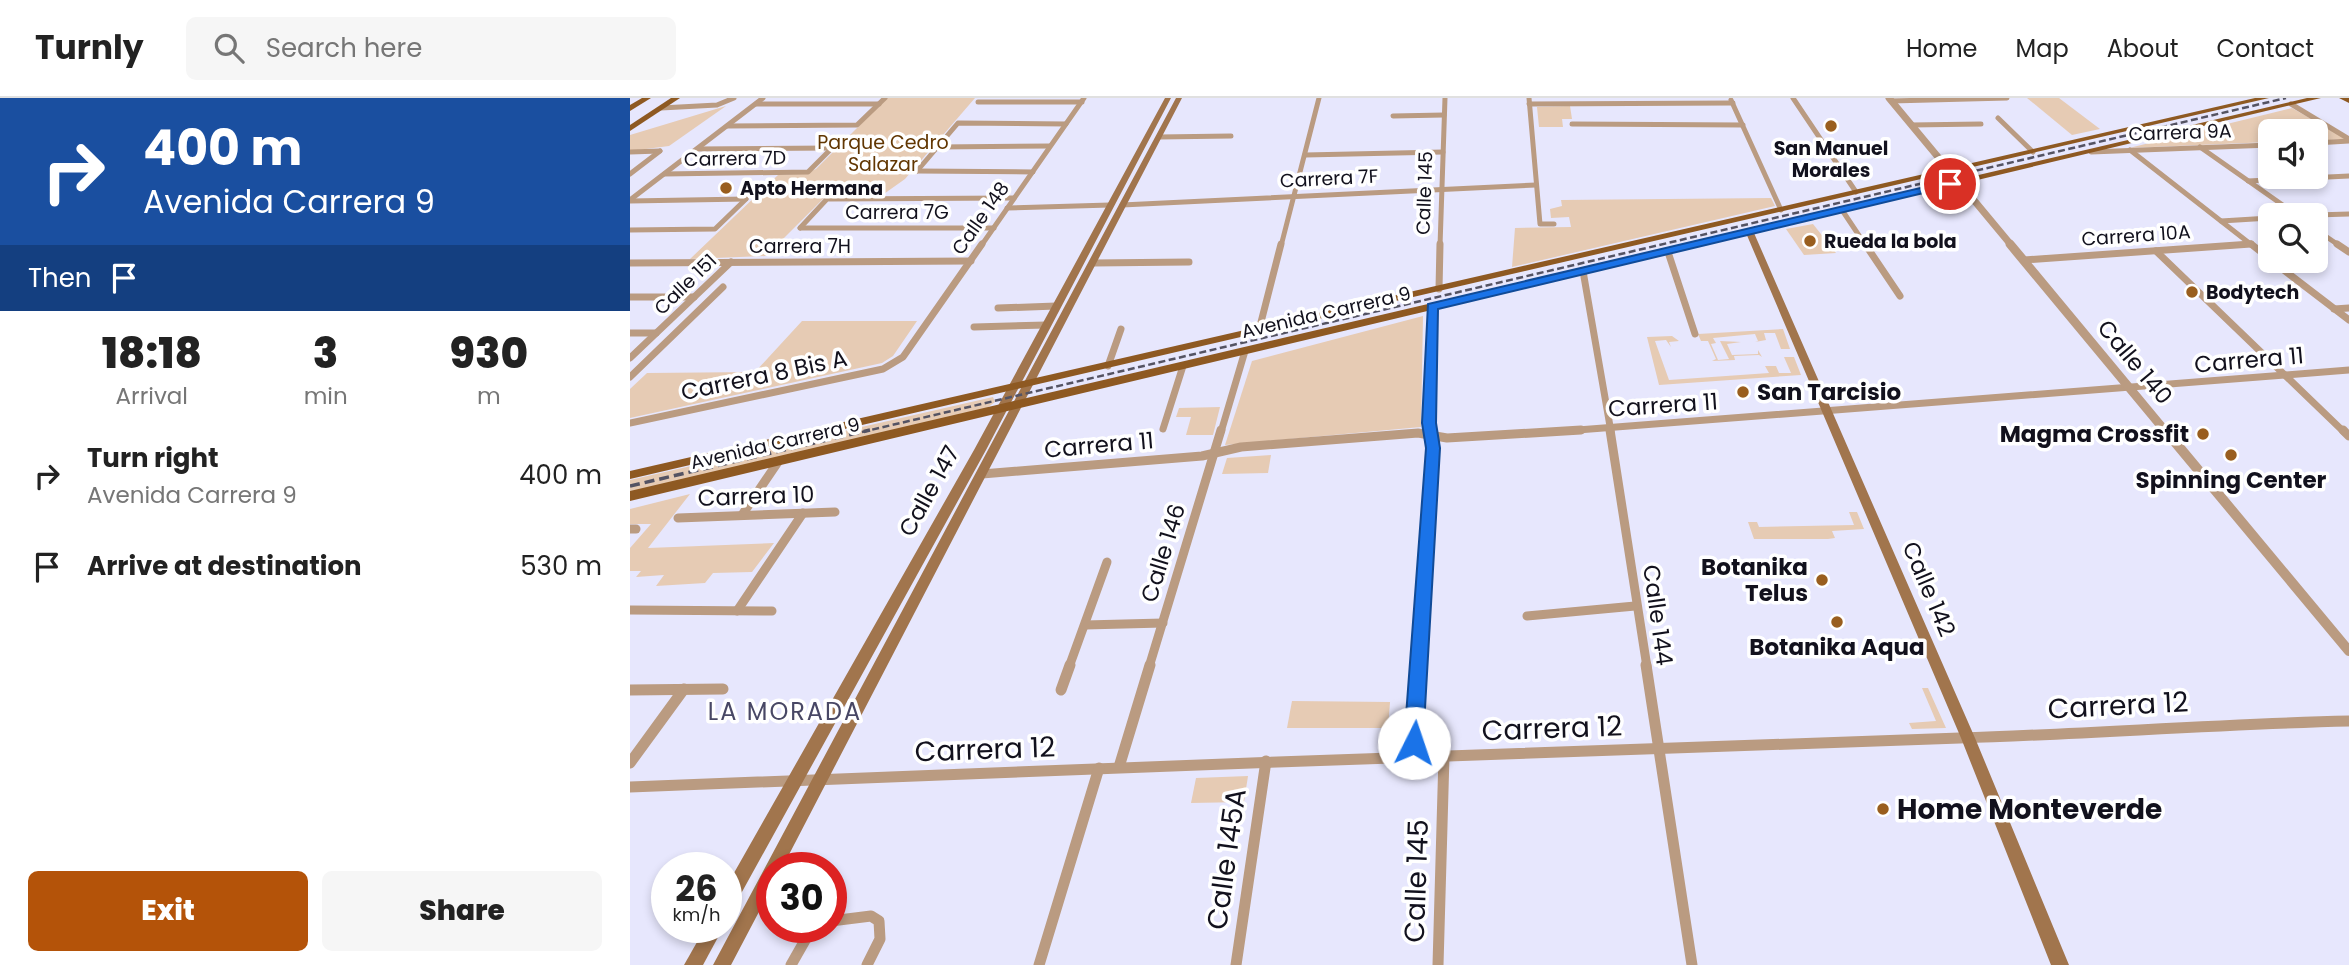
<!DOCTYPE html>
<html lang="en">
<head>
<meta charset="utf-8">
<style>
	:root { --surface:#fff; --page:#f6f6f6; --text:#222; --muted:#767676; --line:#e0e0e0; --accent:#b45309 }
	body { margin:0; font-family:Poppins,sans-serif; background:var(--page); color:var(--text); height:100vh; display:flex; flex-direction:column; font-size:26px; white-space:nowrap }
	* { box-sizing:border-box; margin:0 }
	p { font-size:23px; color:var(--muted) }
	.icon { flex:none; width:38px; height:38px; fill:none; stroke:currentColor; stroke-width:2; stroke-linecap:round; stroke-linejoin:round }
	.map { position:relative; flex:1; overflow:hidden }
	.details { display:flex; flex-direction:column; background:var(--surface); width:630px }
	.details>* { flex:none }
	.guide { background:#1a4fa0; color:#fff; overflow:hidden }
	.tools { position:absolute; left:1628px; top:21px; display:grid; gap:14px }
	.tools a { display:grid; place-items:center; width:70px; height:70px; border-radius:10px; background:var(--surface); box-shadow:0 4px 10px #0003; font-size:35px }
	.speed { position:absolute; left:21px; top:754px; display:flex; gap:14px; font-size:35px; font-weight:700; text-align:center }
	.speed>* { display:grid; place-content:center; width:91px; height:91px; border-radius:50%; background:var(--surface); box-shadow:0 4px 10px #0003; line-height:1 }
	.speed small { font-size:18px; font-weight:400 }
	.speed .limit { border:10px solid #d22; background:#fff; color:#111 }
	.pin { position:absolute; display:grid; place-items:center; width:60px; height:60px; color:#fff; margin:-30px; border:4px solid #fff; border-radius:50%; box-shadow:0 2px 7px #0007 }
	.me { position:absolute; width:77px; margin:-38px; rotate:4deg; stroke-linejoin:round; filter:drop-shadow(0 0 5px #0008) }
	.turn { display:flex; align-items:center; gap:24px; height:147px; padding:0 28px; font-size:32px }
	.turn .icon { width:91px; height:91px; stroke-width:2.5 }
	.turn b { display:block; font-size:49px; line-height:60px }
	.then { display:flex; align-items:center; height:66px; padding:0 28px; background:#0003; gap:14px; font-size:26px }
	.eta { display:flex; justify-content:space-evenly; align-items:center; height:119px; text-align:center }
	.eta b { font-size:42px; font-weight:800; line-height:49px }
	.action { display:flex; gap:14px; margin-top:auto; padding:14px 28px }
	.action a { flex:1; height:80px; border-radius:10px; background:var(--accent); color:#fff; font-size:28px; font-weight:800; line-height:80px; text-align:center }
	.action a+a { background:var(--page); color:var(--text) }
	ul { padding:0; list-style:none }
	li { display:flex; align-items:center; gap:21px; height:91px; padding:0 28px }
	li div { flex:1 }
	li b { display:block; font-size:26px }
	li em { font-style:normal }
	header { display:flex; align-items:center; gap:42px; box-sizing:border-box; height:98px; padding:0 35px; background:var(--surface); border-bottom:2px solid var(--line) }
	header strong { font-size:33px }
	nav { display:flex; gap:38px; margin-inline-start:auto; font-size:24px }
	.search { width:490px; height:63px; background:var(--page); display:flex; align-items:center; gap:18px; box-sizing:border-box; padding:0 24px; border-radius:10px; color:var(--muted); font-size:26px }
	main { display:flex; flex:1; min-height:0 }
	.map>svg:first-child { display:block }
	.green { fill:#e6cbb4 }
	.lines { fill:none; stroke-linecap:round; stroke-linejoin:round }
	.minor-far3 { stroke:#ba9b81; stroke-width:5 }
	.minor-far2 { stroke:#ba9b81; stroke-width:7 }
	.minor-far1 { stroke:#ba9b81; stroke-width:9 }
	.minor { stroke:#ba9b81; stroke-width:11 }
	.tertiary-far2 { stroke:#ba9b81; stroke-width:7 }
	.tertiary-far1 { stroke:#ba9b81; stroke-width:9 }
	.tertiary { stroke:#ba9b81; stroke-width:10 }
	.secondary { fill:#a1754d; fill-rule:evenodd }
	.primary { fill:#8e5922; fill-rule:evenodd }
	.rail-far1 { stroke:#545363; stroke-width:2.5; stroke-dasharray:7 3.5; stroke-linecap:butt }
	.rail { stroke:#545363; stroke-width:3.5; stroke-dasharray:10 5; stroke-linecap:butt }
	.route { fill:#1a73e8; stroke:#114b97; stroke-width:2 }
	.poi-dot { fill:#995e1e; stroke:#fff; stroke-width:2.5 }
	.labels { text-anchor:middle; stroke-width:7; stroke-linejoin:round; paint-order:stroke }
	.far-street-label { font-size:19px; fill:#12111d; stroke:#fff }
	.far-park-label { font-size:19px; fill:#613602; stroke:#fff }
	.far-poi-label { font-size:19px; font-weight:bold; fill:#12111d; stroke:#fff; text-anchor:start }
	.street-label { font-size:23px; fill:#12111d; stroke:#fff }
	.poi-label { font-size:23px; font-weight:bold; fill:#12111d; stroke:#fff; text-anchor:end }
	.neighbourhood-label { font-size:24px; letter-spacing:2px; fill:#484765; stroke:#fff }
	.near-street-label { font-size:28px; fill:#12111d; stroke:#fff }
	.near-poi-label { font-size:28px; font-weight:bold; fill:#12111d; stroke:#fff; text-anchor:start }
</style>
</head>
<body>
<header>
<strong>Turnly</strong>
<div class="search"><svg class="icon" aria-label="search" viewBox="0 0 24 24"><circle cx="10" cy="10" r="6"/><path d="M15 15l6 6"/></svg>Search here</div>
<nav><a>Home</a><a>Map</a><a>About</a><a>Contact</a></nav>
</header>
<main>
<section class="details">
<div class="guide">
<div class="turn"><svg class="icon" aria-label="right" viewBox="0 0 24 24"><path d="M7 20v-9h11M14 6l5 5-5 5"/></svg><div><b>400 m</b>Avenida Carrera 9</div></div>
<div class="then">Then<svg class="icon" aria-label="arrive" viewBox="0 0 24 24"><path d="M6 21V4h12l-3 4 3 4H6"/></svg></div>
</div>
<div class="eta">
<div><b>18:18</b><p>Arrival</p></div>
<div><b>3</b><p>min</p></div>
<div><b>930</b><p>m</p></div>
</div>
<ul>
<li><svg class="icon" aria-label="right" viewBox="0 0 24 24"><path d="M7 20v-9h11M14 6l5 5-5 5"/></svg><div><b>Turn right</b><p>Avenida Carrera 9</p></div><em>400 m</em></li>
<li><svg class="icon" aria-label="arrive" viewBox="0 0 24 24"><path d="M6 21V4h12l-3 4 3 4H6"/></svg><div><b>Arrive at destination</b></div><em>530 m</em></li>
</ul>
<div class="action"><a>Exit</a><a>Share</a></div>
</section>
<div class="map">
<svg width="1719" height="867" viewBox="0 0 1719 867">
	<rect width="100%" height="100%" fill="#e7e7fd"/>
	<g class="green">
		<polygon points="257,0 345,0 275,81 251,98 194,100 136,158 60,161 148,77 177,75 186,71"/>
		<polygon points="1397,0 1429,0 1470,31 1442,37"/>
		<polygon points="96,8 39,48 0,53 0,37"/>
		<polygon points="940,8 942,21 932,21 933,29 909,29 907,9"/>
		<polygon points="1662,10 1716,41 1685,43 1685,33 1640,33 1640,44 1499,50"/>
		<polygon points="1141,100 1145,108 882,169 885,130 941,129 939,119 921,120 920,111 932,108 931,102"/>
		<polygon points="1183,126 1206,155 1174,157 1156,131"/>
		<polygon points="793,218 791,329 595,347 622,263"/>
		<polygon points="172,223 287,223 263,258 252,265 0,320 0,291 17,275 125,274"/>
		<polygon points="1153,231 1160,251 1151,251 1145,235 1134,235 1136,242 1125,244 1128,243 1125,236 1083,240 1086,245 1081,246 1088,262 1099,261 1090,243 1111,244 1097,246 1102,257 1128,256 1128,252 1132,259 1129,257 1104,258 1105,262 1082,263 1086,261 1078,243 1071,243 1068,236"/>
		<polygon points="1042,238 1049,243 1039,244 1041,249 1036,242 1025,243 1039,282 1139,275 1135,268 1146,268 1149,275 1161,275 1154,259 1164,259 1171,277 1029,287 1017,239"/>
		<polygon points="363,299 365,304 357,310 0,395 0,382"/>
		<polygon points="590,309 583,337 556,337 561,319 546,319 549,310"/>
		<polygon points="641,357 638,375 592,376 597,360"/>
		<polygon points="60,396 18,450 144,445 122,474 83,475 75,485 26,488 34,477 6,479 11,473 0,473 0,450 21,426 0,426 0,411"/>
		<polygon points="1219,414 1227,414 1234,431 1202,433 1205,440 1198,441 1124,441 1118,424 1127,424 1129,429 1224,427"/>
		<polygon points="1292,590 1298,590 1316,630 1282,631 1279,625 1306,623"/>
		<polygon points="662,603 760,604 758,630 657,630"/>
		<polygon points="618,678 614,704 561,705 566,680"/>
	</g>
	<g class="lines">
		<g class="minor-far3">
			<polyline points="899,0 910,126 924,126"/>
			<polyline points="1163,0 1226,94"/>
			<polyline points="1101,2 1151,112"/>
			<polyline points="1261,3 1377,0"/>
			<polyline points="348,4 452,4"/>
			<polyline points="126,6 249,6"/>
			<polyline points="899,6 1103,5"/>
			<polyline points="1661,6 1719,41"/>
			<polyline points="31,10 87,7 104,0"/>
			<polyline points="763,18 814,17"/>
			<polyline points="1368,20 1403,54"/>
			<polyline points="942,26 1113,27"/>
			<polyline points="1281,27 1351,26"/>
			<polyline points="97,28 227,27 255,0"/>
			<polyline points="529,39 601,38"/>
			<polyline points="1685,45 1719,43"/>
			<polyline points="308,49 420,48"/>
			<polyline points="1570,49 1667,117"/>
			<polyline points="67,51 202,50"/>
			<polyline points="1500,52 1623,148"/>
			<polyline points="0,54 30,53"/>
			<polyline points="1461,54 1640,47"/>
			<polyline points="675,57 813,54"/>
			<polyline points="287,73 328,25 436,26"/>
			<polyline points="287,73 403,74"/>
			<polyline points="0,76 30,53"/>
			<polyline points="34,76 178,74 202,50"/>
			<polyline points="1618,83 1719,78"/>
			<polyline points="0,102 133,0"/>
			<polyline points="0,103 116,101"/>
			<polyline points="492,107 906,87"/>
			<polyline points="377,110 480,107"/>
			<polyline points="1212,112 1236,148"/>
			<polyline points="1685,117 1719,116"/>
			<polyline points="1591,123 1640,120"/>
			<polyline points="170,130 197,101 384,100"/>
			<polyline points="170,130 364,130"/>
			<polyline points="1685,131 1710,148"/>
			<polyline points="0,132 85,131 116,101"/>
			<polyline points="351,148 454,0"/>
			<polyline points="651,148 689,0"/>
			<polyline points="810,148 815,0"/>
			<polyline points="1598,148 1621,146"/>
		</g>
		<g class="minor-far2">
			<polyline points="1235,146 1270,198"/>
			<polyline points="1621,146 1640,161"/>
			<polyline points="1707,146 1719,154"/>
			<polyline points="1526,153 1714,334"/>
			<polyline points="1038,154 1065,236"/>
			<polyline points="1394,162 1621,146"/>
			<polyline points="1642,163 1719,222"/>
			<polyline points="0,165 341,163"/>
			<polyline points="463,165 559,164"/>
			<polyline points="953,173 981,334"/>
			<polyline points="809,191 810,146"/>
			<polyline points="0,199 64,199"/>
			<polyline points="368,210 426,208"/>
			<polyline points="1704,211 1719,210"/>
			<polyline points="344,229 416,227"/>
			<polyline points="629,232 651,146"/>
			<polyline points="0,235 26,235"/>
			<polyline points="0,260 101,164"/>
			<polyline points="478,268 491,231"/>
			<polyline points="0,279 93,189"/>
			<polyline points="0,325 253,271 273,259 352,146"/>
			<polyline points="533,331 553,268"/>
			<polyline points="591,334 615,253"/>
			<polyline points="800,334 802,209"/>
			<polyline points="922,334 1719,272"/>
		</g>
		<g class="minor-far1">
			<polyline points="980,332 1017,569"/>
			<polyline points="1713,332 1719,338"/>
			<polyline points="352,376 572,358 611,349 788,335 817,340 951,332"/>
			<polyline points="112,417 148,364"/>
			<polyline points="48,420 205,414"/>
			<polyline points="0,431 6,431"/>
			<polyline points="0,512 142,513"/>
			<polyline points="107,513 173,415"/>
			<polyline points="897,518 1005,508"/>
			<polyline points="455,527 533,525"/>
			<polyline points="439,569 477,464"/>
			<polyline points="519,569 591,332"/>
			<polyline points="788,569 803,350 800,332"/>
		</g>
		<g class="minor">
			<polyline points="1016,567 1062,867"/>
			<polyline points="0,592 93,591"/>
			<polyline points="431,592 440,567"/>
			<polyline points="782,659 788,567"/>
			<polyline points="0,665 54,591"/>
			<polyline points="489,669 520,567"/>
			<path d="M0,689c443,-18 887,-34 1330,-49 130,-4 259,-14 389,-17"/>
			<polyline points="201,823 241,818 249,823 250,841 237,867"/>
			<polyline points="161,867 182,830"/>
			<polyline points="409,867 469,670"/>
			<polyline points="606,867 636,663"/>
			<polyline points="808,867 814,658"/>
		</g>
		<polyline class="tertiary-far2" points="1259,0 1382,148"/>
		<polyline class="tertiary-far1" points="1380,146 1536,334"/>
		<polyline class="tertiary" points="1535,332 1719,553"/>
		<g class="secondary">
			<polygon points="535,0 541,0 356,352 102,812 96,814 96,789 344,352"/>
			<polygon points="546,0 552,0 152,770 142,770 142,789 101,867 83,867"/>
			<polygon points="1117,133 1124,135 1345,640 1439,867 1421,867 1331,640 1116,135"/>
			<polygon points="75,830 93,830 73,867 54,867"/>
		</g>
		<g class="primary">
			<polygon points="12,0 21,0 0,13 0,7"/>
			<polygon points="41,0 50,0 0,33 0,27"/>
			<polygon points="1625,0 1639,0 0,381 0,373"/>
			<polygon points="1677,0 1691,0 0,403 0,393"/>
			<polygon points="1709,0 1719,0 1719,5"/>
		</g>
		<polyline class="rail-far1" points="232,334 1656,0"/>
		<polyline class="rail" points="0,388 240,332"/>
	</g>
	<polygon class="route" points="1320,83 1323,84 1323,88 808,211 806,325 810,350 793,645 790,651 784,654 777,651 774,645 796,350 792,325 798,206"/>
	<g class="poi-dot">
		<circle cx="1201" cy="28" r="7"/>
		<circle cx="96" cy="90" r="7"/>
		<circle cx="1180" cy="143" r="7"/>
		<circle cx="1562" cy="194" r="7"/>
		<circle cx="1113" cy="294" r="7"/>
		<circle cx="1573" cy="336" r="7"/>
		<circle cx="1601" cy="357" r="7"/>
		<circle cx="1192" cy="482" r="7"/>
		<circle cx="1207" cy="524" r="7"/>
		<circle cx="1253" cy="711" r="7"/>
	</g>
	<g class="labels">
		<g class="far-street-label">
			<text transform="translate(1550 34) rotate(-2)" y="7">Carrera 9A</text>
			<text transform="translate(105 60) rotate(-1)" y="7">Carrera 7D</text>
			<text transform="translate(699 80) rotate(-3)" y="7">Carrera 7F</text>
			<text transform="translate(794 95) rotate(-88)" y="7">Calle 145</text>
			<text x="267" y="121">Carrera 7G</text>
			<text transform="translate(350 120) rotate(-55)" y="7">Calle 148</text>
			<text transform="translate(1506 137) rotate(-4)" y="7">Carrera 10A</text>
			<text x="170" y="155">Carrera 7H</text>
			<text transform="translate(55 186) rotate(-44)" y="7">Calle 151</text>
			<text transform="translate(696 214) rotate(-13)" y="7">Avenida Carrera 9</text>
			<text transform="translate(145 345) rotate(-13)" y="7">Avenida Carrera 9</text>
		</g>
		<g class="far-park-label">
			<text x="253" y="51">Parque Cedro<tspan x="253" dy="22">Salazar</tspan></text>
		</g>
		<g class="far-poi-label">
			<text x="1201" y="57" text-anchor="middle">San Manuel<tspan x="1201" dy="22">Morales</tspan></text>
			<text x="110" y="97">Apto Hermana</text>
			<text x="1194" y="150">Rueda la bola</text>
			<text x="1576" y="201">Bodytech</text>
		</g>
		<g class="street-label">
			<text transform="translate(1619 262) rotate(-5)" y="8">Carrera 11</text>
			<text transform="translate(1505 264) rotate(50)" y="8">Calle 140</text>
			<text transform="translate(134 277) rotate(-12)" y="8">Carrera 8 Bis A</text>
			<text transform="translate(1033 307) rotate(-4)" y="8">Carrera 11</text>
			<text transform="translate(469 347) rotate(-5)" y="8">Carrera 11</text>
			<text transform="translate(299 393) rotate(-61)" y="8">Calle 147</text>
			<text transform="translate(126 398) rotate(-2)" y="8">Carrera 10</text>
			<text transform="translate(533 455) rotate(-73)" y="8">Calle 146</text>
			<text transform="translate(1299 491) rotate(67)" y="8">Calle 142</text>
			<text transform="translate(1028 517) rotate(82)" y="8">Calle 144</text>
		</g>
		<g class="poi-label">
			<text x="1127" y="302" text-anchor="start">San Tarcisio</text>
			<text x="1559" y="344">Magma Crossfit</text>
			<text x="1601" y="390" text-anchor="middle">Spinning Center</text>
			<text x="1178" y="477">Botanika<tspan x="1178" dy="26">Telus</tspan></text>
			<text x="1207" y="557" text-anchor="middle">Botanika Aqua</text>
		</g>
		<g class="neighbourhood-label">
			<text x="155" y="622">LA MORADA</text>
		</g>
		<g class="near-street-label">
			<text transform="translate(1488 607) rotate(-3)" y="10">Carrera 12</text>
			<text transform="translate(922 630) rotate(-2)" y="10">Carrera 12</text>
			<text transform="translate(355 651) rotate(-2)" y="10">Carrera 12</text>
			<text transform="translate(596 761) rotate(-82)" y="10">Calle 145A</text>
			<text transform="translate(786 783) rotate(-88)" y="10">Calle 145</text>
		</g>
		<g class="near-poi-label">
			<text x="1267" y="721">Home Monteverde</text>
		</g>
	</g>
</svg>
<div class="tools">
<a><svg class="icon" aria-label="sound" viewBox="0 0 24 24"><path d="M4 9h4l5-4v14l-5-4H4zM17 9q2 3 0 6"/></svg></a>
<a><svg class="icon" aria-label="search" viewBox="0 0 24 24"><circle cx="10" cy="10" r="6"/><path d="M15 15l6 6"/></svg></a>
</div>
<div class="speed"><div>26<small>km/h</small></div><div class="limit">30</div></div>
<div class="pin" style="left:1320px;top:86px;background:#d93025"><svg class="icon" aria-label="arrive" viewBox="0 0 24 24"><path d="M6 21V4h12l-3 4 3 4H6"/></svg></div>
<svg class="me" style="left:784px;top:645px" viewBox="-20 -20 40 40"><circle r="19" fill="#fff"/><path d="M0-13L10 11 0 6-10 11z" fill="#1a73e8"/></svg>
</div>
</main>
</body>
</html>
